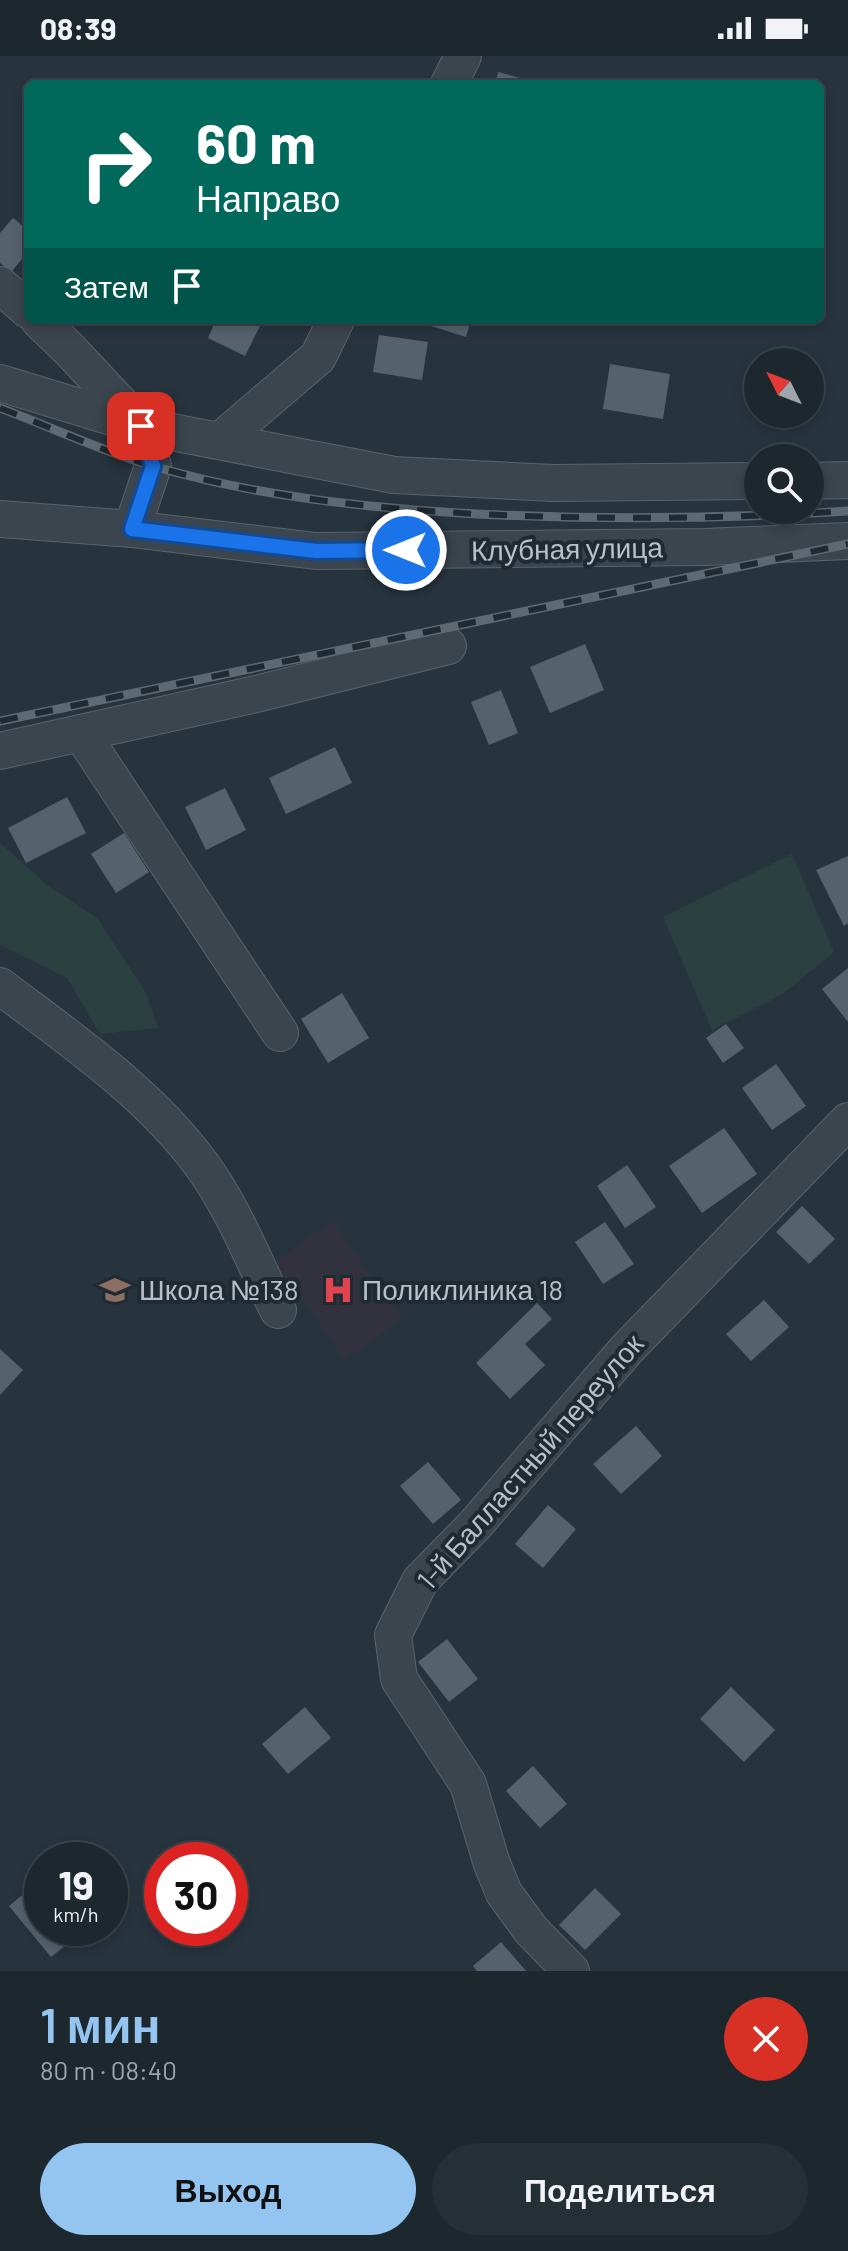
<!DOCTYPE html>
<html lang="ru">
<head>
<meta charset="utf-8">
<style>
	:root { --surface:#1d272e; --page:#252f36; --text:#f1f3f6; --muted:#a0a5aa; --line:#3b444a; --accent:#94c4f0 }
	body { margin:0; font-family:Barlow,sans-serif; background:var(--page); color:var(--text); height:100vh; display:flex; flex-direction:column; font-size:30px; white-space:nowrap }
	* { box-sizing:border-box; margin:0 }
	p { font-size:26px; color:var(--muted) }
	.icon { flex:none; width:44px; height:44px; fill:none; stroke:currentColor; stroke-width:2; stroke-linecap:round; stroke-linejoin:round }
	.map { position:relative; height:1915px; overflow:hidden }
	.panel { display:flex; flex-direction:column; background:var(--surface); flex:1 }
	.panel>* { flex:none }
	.hud { position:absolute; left:24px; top:24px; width:800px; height:244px; border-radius:12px; box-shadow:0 4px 12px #0003,0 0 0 2px var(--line); background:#00695c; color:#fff; overflow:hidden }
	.needle { width:52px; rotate:312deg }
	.buttons { position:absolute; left:744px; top:292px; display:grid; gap:16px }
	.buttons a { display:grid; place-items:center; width:80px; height:80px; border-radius:50%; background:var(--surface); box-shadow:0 4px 12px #0003,0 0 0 2px var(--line); font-size:40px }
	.speed { position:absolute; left:24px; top:1786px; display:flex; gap:16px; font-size:40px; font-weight:700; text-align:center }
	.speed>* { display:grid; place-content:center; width:104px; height:104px; border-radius:50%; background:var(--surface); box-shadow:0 4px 12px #0003,0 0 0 2px var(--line); line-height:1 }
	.speed small { font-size:20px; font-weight:400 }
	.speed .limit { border:12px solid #d22; background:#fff; color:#111 }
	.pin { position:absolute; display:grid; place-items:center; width:68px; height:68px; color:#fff; margin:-34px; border-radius:16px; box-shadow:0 4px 12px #0006 }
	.me { position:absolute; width:88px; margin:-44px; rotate:270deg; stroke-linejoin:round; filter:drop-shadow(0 0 6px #0008) }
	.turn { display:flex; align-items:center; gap:28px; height:168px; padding:0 40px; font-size:36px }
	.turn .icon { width:104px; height:104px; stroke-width:2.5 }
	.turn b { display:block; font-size:56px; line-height:68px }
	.then { display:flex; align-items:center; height:76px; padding:0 40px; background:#0003; gap:16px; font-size:30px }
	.round { display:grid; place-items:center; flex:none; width:84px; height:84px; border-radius:42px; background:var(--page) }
	.headline { display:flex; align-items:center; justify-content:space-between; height:136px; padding:0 40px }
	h1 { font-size:48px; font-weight:600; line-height:60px; color:var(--accent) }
	.cta { display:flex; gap:16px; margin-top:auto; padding:16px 40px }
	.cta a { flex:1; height:92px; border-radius:48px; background:var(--accent); color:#111; font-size:32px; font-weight:600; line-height:92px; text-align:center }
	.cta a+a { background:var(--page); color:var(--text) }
	.status { display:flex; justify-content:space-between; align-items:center; height:56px; padding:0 40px; background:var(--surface); direction:ltr }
	.status svg { height:22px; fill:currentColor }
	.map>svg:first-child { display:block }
	.medical { fill:#32323f }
	.green { fill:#2a413f }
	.building { fill:#55626d }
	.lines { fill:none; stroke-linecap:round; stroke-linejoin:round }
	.minor-casing { stroke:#59636c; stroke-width:38 }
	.minor { stroke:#3b454e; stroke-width:36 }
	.rail-casing { stroke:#5d6a74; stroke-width:9 }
	.rail { stroke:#202a33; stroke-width:6; stroke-dasharray:18; stroke-linecap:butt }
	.route-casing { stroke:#114b97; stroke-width:20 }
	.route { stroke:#1a73e8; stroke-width:14 }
	.labels { text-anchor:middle; stroke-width:8; stroke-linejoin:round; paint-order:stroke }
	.street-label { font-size:28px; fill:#b7c0c9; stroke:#202a33 }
	.poi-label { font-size:28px; fill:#b7c0c9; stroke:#202a33; text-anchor:start }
</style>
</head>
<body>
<div class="status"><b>08:39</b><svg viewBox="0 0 49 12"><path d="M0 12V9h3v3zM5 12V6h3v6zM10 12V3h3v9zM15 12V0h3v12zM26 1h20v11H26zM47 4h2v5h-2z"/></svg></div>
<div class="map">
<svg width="848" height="1915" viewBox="0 0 848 1915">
	<rect width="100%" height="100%" fill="#27343e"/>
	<polygon class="medical" points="332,1165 402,1263 345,1304 275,1206"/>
	<g class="green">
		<polygon points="0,787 47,829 97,862 146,937 158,972 100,978 67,922 0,889"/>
		<polygon points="792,798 834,896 783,938 712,974 663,861"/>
	</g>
	<g class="building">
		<polygon points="498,16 538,27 538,28 495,28"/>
		<polygon points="13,162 28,174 28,196 11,216 0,207 0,177"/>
		<polygon points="216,264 263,264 245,300 208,282"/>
		<polygon points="412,264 471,264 466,281"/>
		<polygon points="379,279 428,286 422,324 373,316"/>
		<polygon points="610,308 670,318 663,363 603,353"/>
		<polygon points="585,588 604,634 550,657 530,611"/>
		<polygon points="501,634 518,677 489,689 471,646"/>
		<polygon points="335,691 352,727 286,758 269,722"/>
		<polygon points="225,732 246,774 206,794 185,751"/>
		<polygon points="67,741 86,777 26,807 8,772"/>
		<polygon points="124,777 149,816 116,837 91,798"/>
		<polygon points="848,800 848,867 844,870 816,814"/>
		<polygon points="848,912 848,966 822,933"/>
		<polygon points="342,937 369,982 328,1007 301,963"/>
		<polygon points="726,968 744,992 723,1007 706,982"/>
		<polygon points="776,1008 806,1050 772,1074 742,1032"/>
		<polygon points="724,1072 757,1118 702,1157 669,1110"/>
		<polygon points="627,1109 656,1151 625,1172 597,1130"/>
		<polygon points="802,1150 835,1183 809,1208 776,1176"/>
		<polygon points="605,1166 634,1208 603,1228 575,1186"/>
		<polygon points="764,1244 789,1271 751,1305 726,1278"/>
		<polygon points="537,1247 552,1263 525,1288 545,1309 510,1343 476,1307"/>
		<polygon points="0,1293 23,1314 0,1339"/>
		<polygon points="636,1370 662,1400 621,1438 593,1408"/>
		<polygon points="428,1406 461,1444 433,1468 400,1430"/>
		<polygon points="548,1449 576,1473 543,1512 515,1488"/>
		<polygon points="447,1583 478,1623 449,1646 418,1606"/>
		<polygon points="731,1631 775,1674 744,1706 700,1663"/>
		<polygon points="305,1651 331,1682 288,1718 262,1688"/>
		<polygon points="533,1710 567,1748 540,1772 506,1735"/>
		<polygon points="42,1823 42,1872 87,1872 51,1901 9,1850"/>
		<polygon points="595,1832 621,1858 585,1894 559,1869"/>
		<polygon points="501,1886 526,1915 477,1915 473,1910"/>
	</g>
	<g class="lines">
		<g class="minor-casing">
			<g id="minor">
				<polyline points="449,28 463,0"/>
				<polyline points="0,229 28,254"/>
				<polyline points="39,264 70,294 141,370 394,419 553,427 758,425"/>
				<polyline points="0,327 141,370 153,410 132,473"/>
				<polyline points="221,384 318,301 336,264"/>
				<polyline points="810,425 848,424"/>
				<polyline points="0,463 132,473 316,495 705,491 848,485"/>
				<polyline points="81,677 280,977"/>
				<polyline points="0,695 256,638 448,590"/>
				<path d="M0,930c71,54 148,106 201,178 32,43 53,98 77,146"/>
				<polyline points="571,1915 531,1874 504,1837 492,1808 468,1728 399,1623 393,1579 420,1525 475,1469 627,1293 848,1065"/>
			</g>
		</g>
		<use href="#minor" class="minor"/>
		<g class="rail-casing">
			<g id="rail">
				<path d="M0,352c51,19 101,43 153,58 105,31 216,42 324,48 124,6 248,5 371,-3"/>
				<polyline points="0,665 848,488"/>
			</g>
		</g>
		<use href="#rail" class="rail"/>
	</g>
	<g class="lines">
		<g class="route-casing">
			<polyline id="route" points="141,370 153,410 132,473 316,495 406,494"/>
		</g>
		<use href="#route" class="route"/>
	</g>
	<defs>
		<g id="school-bare" transform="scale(2.4)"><path d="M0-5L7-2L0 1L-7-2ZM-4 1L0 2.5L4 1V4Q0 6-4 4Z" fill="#8d6e63" stroke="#202a33" stroke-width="2.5" paint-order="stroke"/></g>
		<g id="hospital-bare" transform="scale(2.4)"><path d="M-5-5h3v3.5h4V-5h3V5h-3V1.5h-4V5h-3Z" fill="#e0444e" stroke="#202a33" stroke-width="2.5" paint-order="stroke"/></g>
	</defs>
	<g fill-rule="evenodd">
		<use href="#school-bare" x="115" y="1234"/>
		<use href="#hospital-bare" x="338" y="1234"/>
	</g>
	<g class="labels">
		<g class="street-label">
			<text transform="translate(567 493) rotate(-1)" y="10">Клубная улица</text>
			<text transform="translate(530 1406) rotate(-49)" y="10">1-й Балластный переулок</text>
		</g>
		<g class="poi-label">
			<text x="139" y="1244">Школа №138</text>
			<text x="362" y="1244">Поликлиника 18</text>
		</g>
	</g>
</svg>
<div class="buttons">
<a><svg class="needle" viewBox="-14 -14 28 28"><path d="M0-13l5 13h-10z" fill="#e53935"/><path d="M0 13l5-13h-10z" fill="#a0a5aa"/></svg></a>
<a><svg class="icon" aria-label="search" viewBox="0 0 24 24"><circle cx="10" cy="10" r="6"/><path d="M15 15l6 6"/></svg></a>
</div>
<div class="speed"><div>19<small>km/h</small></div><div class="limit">30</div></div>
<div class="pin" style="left:141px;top:370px;background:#d93025"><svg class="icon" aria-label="arrive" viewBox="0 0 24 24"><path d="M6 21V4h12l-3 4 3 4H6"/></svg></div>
<svg class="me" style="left:406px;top:494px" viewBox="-20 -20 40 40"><circle r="17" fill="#1a73e8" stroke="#fff" stroke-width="3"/><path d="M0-11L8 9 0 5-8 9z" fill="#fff"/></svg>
<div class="hud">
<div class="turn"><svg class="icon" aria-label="right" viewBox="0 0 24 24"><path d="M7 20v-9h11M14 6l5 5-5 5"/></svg><div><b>60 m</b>Направо</div></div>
<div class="then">Затем<svg class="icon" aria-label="arrive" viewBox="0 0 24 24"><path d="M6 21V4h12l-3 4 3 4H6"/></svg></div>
</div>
</div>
<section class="panel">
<div class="headline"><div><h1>1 мин</h1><p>80 m · 08:40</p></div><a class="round" style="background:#d93025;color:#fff"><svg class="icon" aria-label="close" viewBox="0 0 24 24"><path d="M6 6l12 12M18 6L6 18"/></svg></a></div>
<div class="cta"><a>Выход</a><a>Поделиться</a></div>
</section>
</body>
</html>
